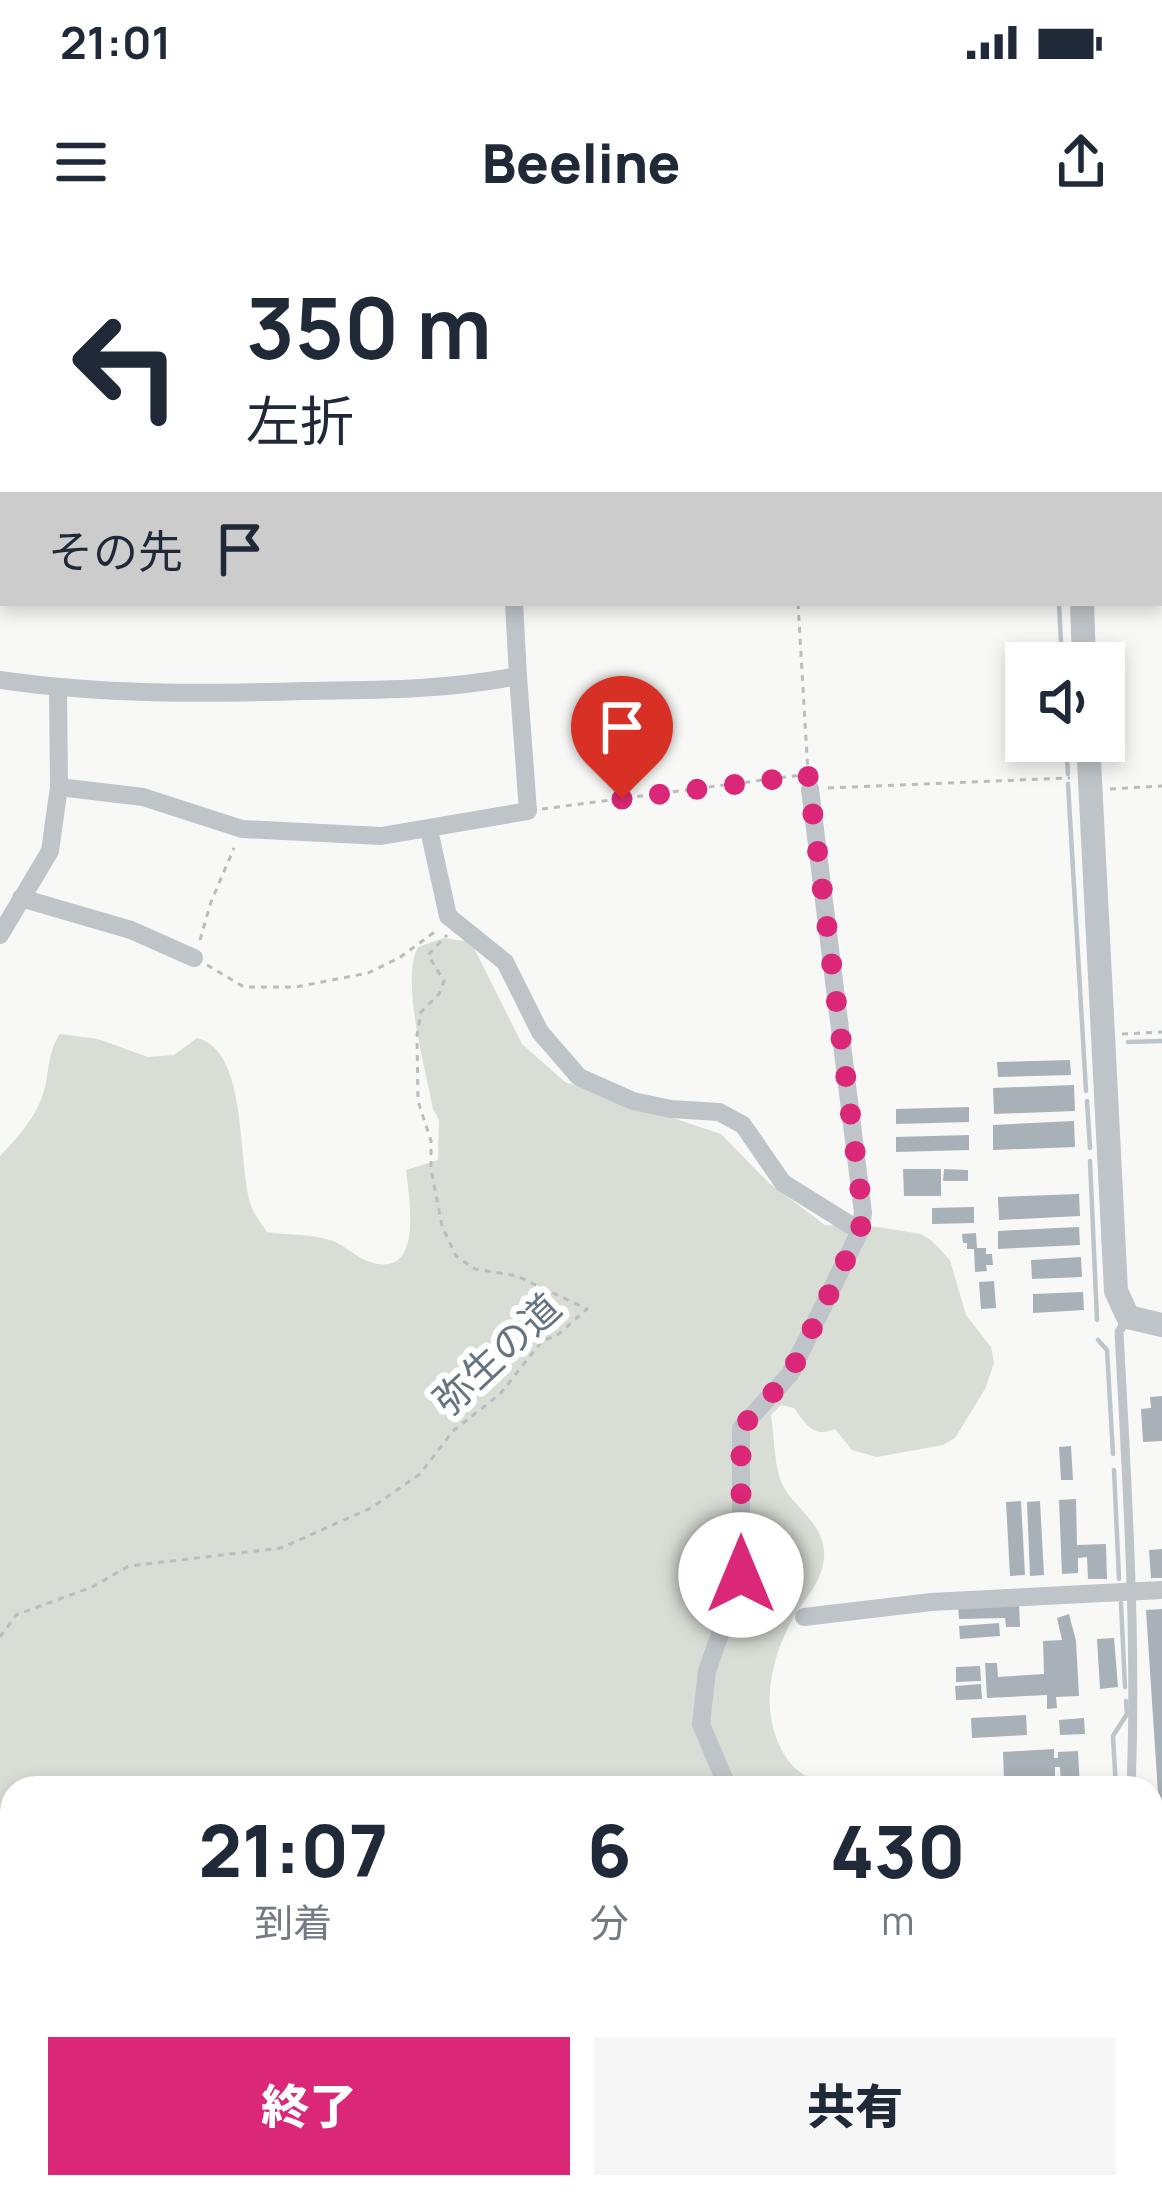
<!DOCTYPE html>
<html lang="ja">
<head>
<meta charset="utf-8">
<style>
	:root { --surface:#fff; --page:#f6f6f7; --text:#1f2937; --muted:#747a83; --accent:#db2777 }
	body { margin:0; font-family:Manrope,"Noto Sans JP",sans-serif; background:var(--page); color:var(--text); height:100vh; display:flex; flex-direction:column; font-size:45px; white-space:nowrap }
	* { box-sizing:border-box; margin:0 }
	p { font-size:39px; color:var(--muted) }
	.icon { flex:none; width:66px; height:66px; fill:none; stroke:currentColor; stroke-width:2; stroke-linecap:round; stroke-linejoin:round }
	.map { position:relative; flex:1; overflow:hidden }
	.sheet { position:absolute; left:0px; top:1536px; width:1164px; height:423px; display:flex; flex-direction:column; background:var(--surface); border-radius:36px 36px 0 0; box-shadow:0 6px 18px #0003 }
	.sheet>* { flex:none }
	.hud { position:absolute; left:0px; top:0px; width:1164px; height:366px; box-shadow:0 6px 18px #0003; background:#fff; color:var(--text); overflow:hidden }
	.buttons { position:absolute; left:1005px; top:402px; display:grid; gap:24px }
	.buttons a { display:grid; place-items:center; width:120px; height:120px; border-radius:0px; background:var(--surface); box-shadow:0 6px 18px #0003; font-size:60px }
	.pin { position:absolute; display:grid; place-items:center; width:102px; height:102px; color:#fff; margin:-123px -51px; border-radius:50% 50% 50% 0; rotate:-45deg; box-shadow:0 0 12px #0007 }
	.pin .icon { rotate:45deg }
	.me { position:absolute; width:132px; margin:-66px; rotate:0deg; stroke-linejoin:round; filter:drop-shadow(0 0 9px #0008) }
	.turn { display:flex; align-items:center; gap:42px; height:252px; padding:0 48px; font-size:54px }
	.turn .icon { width:156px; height:156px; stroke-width:2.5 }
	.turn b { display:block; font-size:84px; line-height:102px }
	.then { display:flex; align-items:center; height:114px; padding:0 48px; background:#0003; gap:24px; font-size:45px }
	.eta { display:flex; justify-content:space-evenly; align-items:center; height:204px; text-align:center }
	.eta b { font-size:72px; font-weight:800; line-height:84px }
	.action { display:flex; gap:24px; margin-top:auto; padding:24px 48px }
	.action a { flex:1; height:138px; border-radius:0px; background:var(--accent); color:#fff; font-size:48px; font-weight:800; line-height:138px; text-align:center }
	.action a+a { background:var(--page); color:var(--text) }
	.status { display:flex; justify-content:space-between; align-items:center; height:84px; padding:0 60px; background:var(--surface); direction:ltr }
	.status svg { height:33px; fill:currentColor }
	header { display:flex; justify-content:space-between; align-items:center; height:156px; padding:0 48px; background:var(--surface); font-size:54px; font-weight:800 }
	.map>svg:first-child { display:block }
	.green { fill:#d8ddd5 }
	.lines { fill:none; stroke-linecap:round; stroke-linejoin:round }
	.stream { stroke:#bbc5ca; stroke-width:4.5 }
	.river { stroke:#bbc5ca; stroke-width:30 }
	.building { fill:#a8b1b7 }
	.secondary-casing { stroke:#b2b8bc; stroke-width:32 }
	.path { stroke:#babdc0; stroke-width:3; stroke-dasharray:6 6; stroke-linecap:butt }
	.service { stroke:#bfc4c8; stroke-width:9 }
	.minor { stroke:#bfc4c8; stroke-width:18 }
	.tertiary { stroke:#bfc4c8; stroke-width:24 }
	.secondary { stroke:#fff; stroke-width:27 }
	.route { stroke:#db2777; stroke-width:21; stroke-dasharray:0 37.8 }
	.labels { text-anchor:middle; stroke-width:12; stroke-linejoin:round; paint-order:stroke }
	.street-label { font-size:39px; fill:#647480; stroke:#fff }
</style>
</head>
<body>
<div class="status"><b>21:01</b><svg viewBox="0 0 49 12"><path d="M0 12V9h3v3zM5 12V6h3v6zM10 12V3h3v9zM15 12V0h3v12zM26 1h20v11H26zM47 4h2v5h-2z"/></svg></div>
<header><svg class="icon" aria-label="menu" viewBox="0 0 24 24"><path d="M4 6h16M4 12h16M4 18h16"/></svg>Beeline<svg class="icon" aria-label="share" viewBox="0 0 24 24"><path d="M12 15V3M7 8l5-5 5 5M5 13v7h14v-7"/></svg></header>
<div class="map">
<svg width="1162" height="1958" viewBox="0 0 1162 1958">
	<rect width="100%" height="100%" fill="#f8f8f6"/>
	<g class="green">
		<polygon points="0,0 465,0 3,3 3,114"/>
		<path d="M444,698l27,4 51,102 43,38 156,52 48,49 56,42 53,2 43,7 11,7 18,19 16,55 25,32 3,16 -9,26 -30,49 -12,7 -66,12 -25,-7 -17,-21c-22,9 -28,-4 -41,-21l-13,-3 -10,10c3,20 3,45 9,64 9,27 47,43 44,79 -2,23 -18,39 -29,57 -26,44 -39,105 -4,149 8,9 20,14 26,24h-805v399h773l-1,11h-784v-1042c15,-15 33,-36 41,-56 9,-22 5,-46 19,-66l38,5 50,18 26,-2 23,-17c53,13 39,128 55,170 3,8 10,16 15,24 20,3 46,2 66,9 12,5 22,15 34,20 58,22 42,-63 39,-91l32,-10 1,-40 -6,-11c-7,-39 -33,-129 -15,-162z"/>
	</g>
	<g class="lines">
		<g class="stream">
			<polyline points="1059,363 1062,423"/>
			<polyline points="1066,501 1068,534"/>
			<polyline points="1068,544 1086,851"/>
			<polyline points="1128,802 1162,801"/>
			<polyline points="1087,861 1090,908"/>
			<polyline points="1090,921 1097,1080"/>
			<polyline points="1098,1100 1107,1110 1113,1214"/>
			<polyline points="1114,1230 1119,1339"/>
			<polyline points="1121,1363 1125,1447"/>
			<polyline points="1116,1548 1113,1496 1127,1474 1126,1461"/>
		</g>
		<g class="river">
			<polyline points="728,0 728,3"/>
			<polyline points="1161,244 1162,244"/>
		</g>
	</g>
	<g class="building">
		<polygon points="1070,820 1071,835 998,837 997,822"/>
		<polygon points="1074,845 1075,871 994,874 993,848"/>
		<polygon points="969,867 969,882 896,884 896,869"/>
		<polygon points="1074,881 1075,907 993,910 993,885"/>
		<polygon points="969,895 969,910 896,912 896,897"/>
		<polygon points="903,929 941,929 941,956 904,956"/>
		<polygon points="944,929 968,930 968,941 943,941"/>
		<polygon points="1079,954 1080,976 999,980 998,957"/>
		<polygon points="974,967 974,983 932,984 932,968"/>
		<polygon points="1079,987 1080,1005 998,1009 998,991"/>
		<polygon points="976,993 977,1008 986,1008 986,1014 992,1014 993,1025 986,1025 987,1031 975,1032 974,1009 967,1009 967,1003 963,1003 962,994"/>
		<polygon points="1081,1017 1082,1037 1032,1039 1031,1020"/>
		<polygon points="994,1041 996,1068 981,1069 979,1042"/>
		<polygon points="1083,1052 1084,1070 1033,1073 1033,1054"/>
		<polygon points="1162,1156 1162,1201 1143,1202 1141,1169 1151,1168 1150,1157"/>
		<polygon points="1071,1206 1073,1240 1061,1240 1059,1207"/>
		<polygon points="1076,1259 1077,1305 1106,1304 1107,1339 1088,1339 1087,1317 1078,1318 1078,1333 1062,1334 1059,1260"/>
		<polygon points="1021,1261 1025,1335 1010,1336 1006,1262"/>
		<polygon points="1040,1261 1044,1335 1030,1336 1027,1262"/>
		<polygon points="1162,1309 1162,1338 1151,1338 1149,1310"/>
		<polygon points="1019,1363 1020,1387 1006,1387 1005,1378 959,1379 958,1365"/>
		<polygon points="1162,1369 1162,1765 1156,1765 1152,1691 1152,1553 1158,1553 1146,1370"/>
		<polygon points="1069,1374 1076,1401 1079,1456 1056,1457 1057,1468 1047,1469 1047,1455 987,1458 985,1423 997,1423 998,1437 1044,1434 1043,1401 1062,1400 1057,1378"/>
		<polygon points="999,1383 1000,1396 960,1399 959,1386"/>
		<polygon points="1114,1398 1118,1447 1100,1449 1097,1399"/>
		<polygon points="980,1426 981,1441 956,1442 956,1427"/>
		<polygon points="981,1444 982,1459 956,1460 955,1446"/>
		<polygon points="1026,1475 1027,1495 972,1498 971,1478"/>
		<polygon points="1084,1478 1085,1494 1060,1495 1059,1480"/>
		<polygon points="1054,1509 1054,1518 1058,1518 1058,1512 1078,1511 1080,1548 1061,1548 1060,1527 1055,1527 1055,1536 1004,1539 1003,1512"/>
	</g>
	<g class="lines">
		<g class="secondary-casing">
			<g id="secondary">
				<polyline points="1161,270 1162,270"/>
				<polyline points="0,285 3,285"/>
			</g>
		</g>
		<g class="path">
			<polyline points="474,3 475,0"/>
			<polyline points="798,363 808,533"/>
			<polyline points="828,548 1070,538"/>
			<polyline points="1110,549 1162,546"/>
			<polyline points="542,569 801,535"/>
			<polyline points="200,700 211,662 234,608"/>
			<polyline points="207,725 244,747 296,747 368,733 399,718 436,691"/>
			<polyline points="1122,794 1162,792"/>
			<polyline points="0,1397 16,1375 92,1347 129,1326 281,1308 371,1268 420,1234 453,1191 500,1154 543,1100 555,1097 587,1069 517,1036 475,1029 456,1016 442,986 431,929 431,901 418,861 417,795 421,772 439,754 444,741 428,715 447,695"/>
			<polyline points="718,1958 719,1947"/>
		</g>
		<path class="service" d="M1128,1077l-9,15c8,152 18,304 12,456"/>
		<g class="minor">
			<path d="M0,440c102,15 203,14 306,11 72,-1 141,-1 212,-15l-4,-73"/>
			<polyline points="59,547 143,557 242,589 381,596 528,571 518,436"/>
			<polyline points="429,590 448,676 505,722 540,792 579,837 633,861 671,869 719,872 743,885 783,943 860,991"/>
			<polyline points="21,658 131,690 194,718"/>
			<polyline points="0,695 50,611 59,547 58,449"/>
			<polyline points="804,1377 931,1362 1162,1350"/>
			<polyline points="728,1548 701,1484 707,1431 741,1335 741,1188 790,1134 860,991 863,973 810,549"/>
		</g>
		<g class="tertiary">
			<polyline points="761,0 761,3"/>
			<polyline points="1082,363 1084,423"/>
			<polyline points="1088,501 1116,1051 1128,1077 1162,1085"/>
		</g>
		<use href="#secondary" class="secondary"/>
	</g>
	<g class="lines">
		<polyline class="route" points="622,559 808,535 863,974 860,991 790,1134 741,1188 741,1335"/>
	</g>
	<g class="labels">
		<g class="street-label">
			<text transform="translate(497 1114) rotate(-43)" y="14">弥生の道</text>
		</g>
	</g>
</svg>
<div class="buttons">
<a><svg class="icon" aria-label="sound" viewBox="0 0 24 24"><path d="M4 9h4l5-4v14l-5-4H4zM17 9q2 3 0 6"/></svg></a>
</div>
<div class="pin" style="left:622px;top:559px;background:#d93025"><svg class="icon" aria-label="arrive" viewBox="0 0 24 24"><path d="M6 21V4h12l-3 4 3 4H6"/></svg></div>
<svg class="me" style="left:741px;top:1335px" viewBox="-20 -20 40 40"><circle r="19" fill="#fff"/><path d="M0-13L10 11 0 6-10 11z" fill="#db2777"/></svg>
<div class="hud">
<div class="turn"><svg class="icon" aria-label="left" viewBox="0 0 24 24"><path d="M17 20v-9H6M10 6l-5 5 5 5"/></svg><div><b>350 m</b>左折</div></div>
<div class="then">その先<svg class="icon" aria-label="arrive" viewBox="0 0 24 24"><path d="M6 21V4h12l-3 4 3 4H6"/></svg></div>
</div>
<section class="sheet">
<div class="eta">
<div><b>21:07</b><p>到着</p></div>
<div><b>6</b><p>分</p></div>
<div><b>430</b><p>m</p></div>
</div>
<div class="action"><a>終了</a><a>共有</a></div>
</section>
</div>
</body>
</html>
